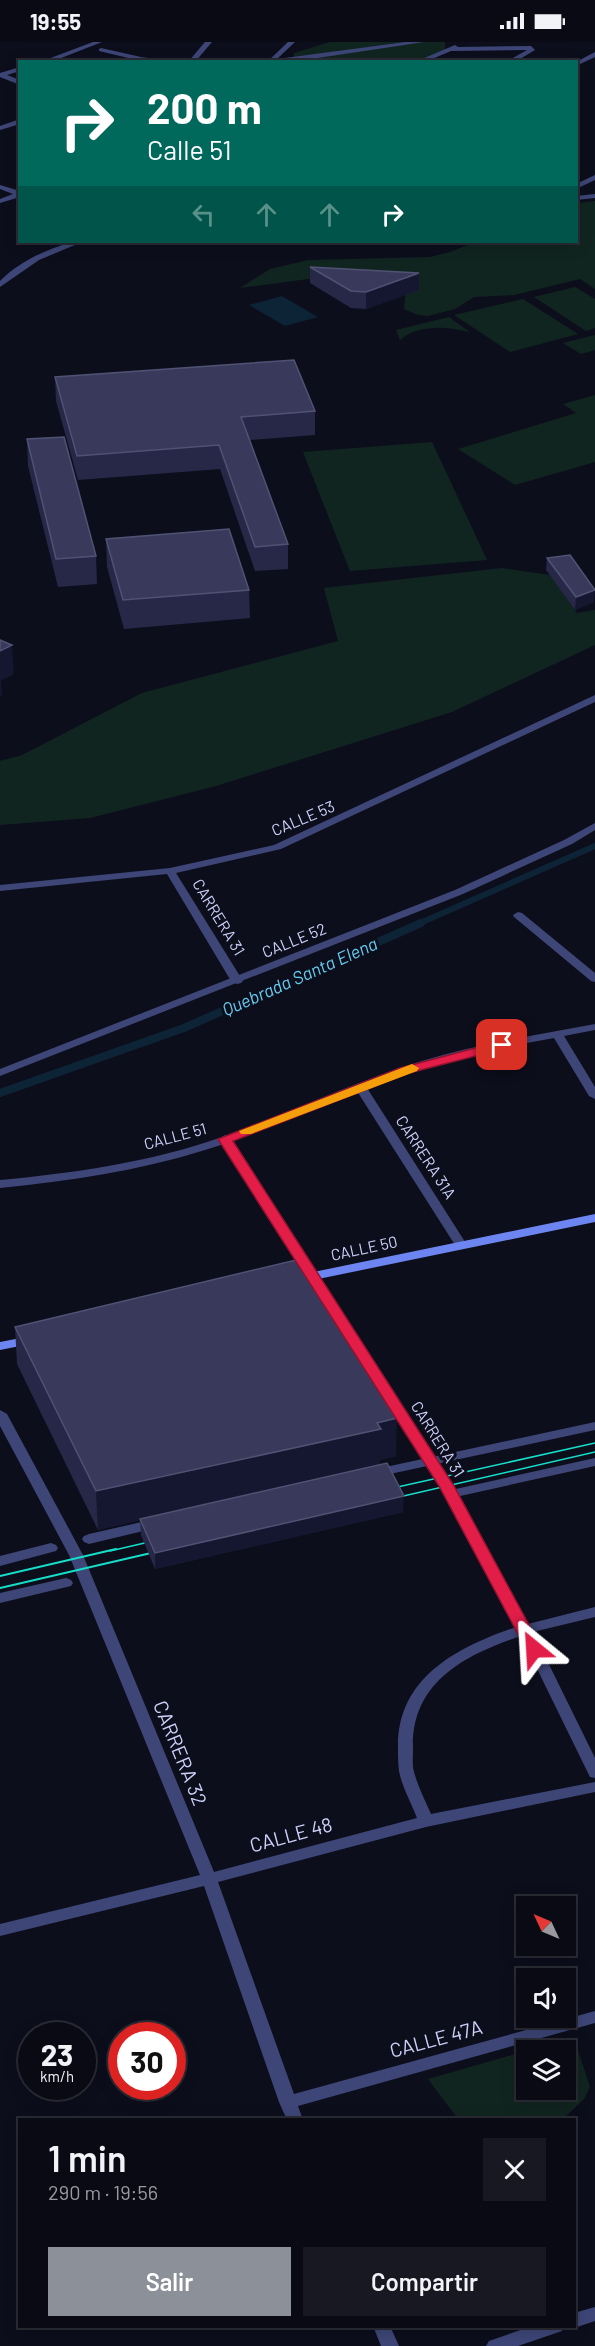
<!DOCTYPE html>
<html lang="es">
<head>
<meta charset="utf-8">
<style>
	:root { --surface:#0a0a15; --page:#181822; --text:#f1f3f6; --muted:#999aa0; --line:#2a2b34; --accent:#8c9099 }
	body { margin:0; font-family:Barlow,sans-serif; background:var(--page); color:var(--text); height:100vh; display:flex; flex-direction:column; font-size:22px; white-space:nowrap }
	* { box-sizing:border-box; margin:0 }
	p { font-size:20px; color:var(--muted) }
	.icon { flex:none; width:33px; height:33px; fill:none; stroke:currentColor; stroke-width:2; stroke-linecap:round; stroke-linejoin:round }
	.map { position:relative; flex:1; overflow:hidden }
	.details { position:absolute; left:18px; top:2076px; width:558px; height:210px; display:flex; flex-direction:column; background:var(--surface); border-radius:0px; box-shadow:0 3px 15px #0003,0 0 0 2px var(--line) }
	.details>* { flex:none }
	.banner { position:absolute; left:18px; top:18px; width:560px; height:183px; border-radius:0px; box-shadow:0 3px 15px #0003,0 0 0 2px var(--line); background:#00695c; color:#fff; overflow:hidden }
	.needle { width:39px; rotate:314deg }
	.controls { position:absolute; left:516px; top:1854px; display:grid; gap:12px }
	.controls a { display:grid; place-items:center; width:60px; height:60px; border-radius:0px; background:var(--surface); box-shadow:0 3px 15px #0003,0 0 0 2px var(--line); font-size:30px }
	.speed { position:absolute; left:18px; top:1980px; display:flex; gap:12px; font-size:30px; font-weight:700; text-align:center }
	.speed>* { display:grid; place-content:center; width:78px; height:78px; border-radius:50%; background:var(--surface); box-shadow:0 3px 15px #0003,0 0 0 2px var(--line); line-height:1 }
	.speed small { font-size:15px; font-weight:400 }
	.speed .limit { border:9px solid #d22; background:#fff; color:#111 }
	.pin { position:absolute; display:grid; place-items:center; width:51px; height:51px; color:#fff; margin:-26px; border-radius:12px; box-shadow:0 3px 9px #0006 }
	.me { position:absolute; width:66px; margin:-33px; rotate:333deg; stroke-linejoin:round; filter:drop-shadow(0 0 4px #0008) }
	.turn { display:flex; align-items:center; gap:21px; height:126px; padding:0 30px; font-size:27px }
	.turn .icon { width:78px; height:78px; stroke-width:2.5 }
	.turn b { display:block; font-size:42px; line-height:51px }
	.lanes { display:flex; align-items:center; height:57px; padding:0 30px; background:#0003; justify-content:center; gap:30px; direction:ltr }
	.lanes .off { opacity:.35 }
	.round { display:grid; place-items:center; flex:none; width:63px; height:63px; border-radius:0px; background:var(--page) }
	.summary { display:flex; align-items:center; justify-content:space-between; height:102px; padding:0 30px }
	h1 { font-size:36px; font-weight:600; line-height:45px }
	.button { display:flex; gap:12px; margin-top:auto; padding:12px 30px }
	.button a { flex:1; height:69px; border-radius:0px; background:var(--accent); color:#fff; font-size:24px; font-weight:600; line-height:69px; text-align:center }
	.button a+a { background:var(--page); color:var(--text) }
	.status { display:flex; justify-content:space-between; align-items:center; height:42px; padding:0 30px; background:var(--surface); direction:ltr }
	.status svg { height:16px; fill:currentColor }
	.map>svg:first-child { display:block }
	.green { fill:#112520 }
	.water { fill:#0d2436 }
	.lines { fill:none; stroke-linecap:round; stroke-linejoin:round }
	.stream-far1 { stroke:#0d2436; stroke-width:6 }
	.stream { stroke:#0d2436; stroke-width:8 }
	.pedestrian { fill:#3d4677; fill-rule:evenodd }
	.minor { fill:#3d4677; fill-rule:evenodd }
	.tertiary { fill:#3d4677; fill-rule:evenodd }
	.secondary { fill:#6d85f1; fill-rule:evenodd }
	.tram-far1 { stroke:#15dec9; stroke-width:1.5 }
	.tram { stroke:#15dec9; stroke-width:2 }
	.wall { fill:#272848 }
	.shaded-wall { fill:#15162f }
	.building { fill:#393a5b; stroke:#505274; stroke-width:1.5 }
	.route { fill:#e11d48; stroke:#92132f; stroke-width:1.5 }
	.slow { fill:#f59e0b }
	.labels { text-anchor:middle; stroke-width:6; stroke-linejoin:round; paint-order:stroke }
	.street-label { font-size:16px; fill:#cdd1fa; stroke:#0d0e1c }
	.water-label { font-size:18px; font-style:italic; fill:#65ccf0; stroke:#0d0e1c }
	.near-street-label { font-size:20px; fill:#cdd1fa; stroke:#0d0e1c }
</style>
</head>
<body>
<div class="status"><b>19:55</b><svg viewBox="0 0 49 12"><path d="M0 12V9h3v3zM5 12V6h3v6zM10 12V3h3v9zM15 12V0h3v12zM26 1h20v11H26zM47 4h2v5h-2z"/></svg></div>
<div class="map">
<svg width="595" height="2304" viewBox="0 0 595 2304">
	<rect width="100%" height="100%" fill="#0d0e1c"/>
	<g class="green">
		<polygon points="330,0 445,0 445,10 418,19 293,20 294,11"/>
		<polygon points="595,159 595,247 580,237 514,253 474,255 455,267 428,274 418,273 404,267 406,247 330,234 240,246 270,227 308,218 430,215 450,210 475,200 576,200 576,161"/>
		<polygon points="575,245 595,257 595,286 586,289 534,255"/>
		<polygon points="523,257 578,292 510,310 454,273"/>
		<path d="M449,275l22,16c-21,-7 -53,-9 -71,7l-4,-10z"/>
		<polygon points="595,293 595,308 581,312 563,301"/>
		<polygon points="595,353 595,420 515,443 458,407 576,371 563,362"/>
		<polygon points="432,400 487,518 350,529 303,410"/>
		<polygon points="502,526 550,533 577,571 595,568 595,603 452,670 216,744 90,776 0,783 0,719 22,713 142,651 338,599 324,546"/>
		<polygon points="574,1996 590,2045 584,2057 563,2077 458,2077 428,2037 526,2009 526,2048 566,2048 566,2008 529,2008"/>
	</g>
	<polygon class="water" points="282,254 318,275 285,284 249,263"/>
	<g class="lines">
		<polyline class="stream-far1" points="418,882 595,804"/>
		<polyline class="stream" points="0,1051 184,986 421,881"/>
		<g class="pedestrian">
			<polygon points="595,1380 595,1388 376,1435 371,1434 369,1431 371,1428 376,1427"/>
			<polygon points="595,1416 595,1424 451,1456 446,1455 444,1452 446,1449 451,1448"/>
			<polygon points="155,1477 160,1479 162,1482 160,1485 89,1502 84,1500 82,1497 84,1494 89,1492"/>
			<polygon points="51,1501 56,1503 58,1506 56,1509 0,1524 0,1514"/>
			<polygon points="66,1536 71,1538 73,1541 71,1544 0,1561 0,1551"/>
		</g>
		<g class="minor">
			<polygon points="93,0 102,0 51,20 40,20"/>
			<polygon points="205,0 212,0 195,20 188,20"/>
			<polygon points="288,0 295,0 277,17 406,0 424,0 291,20 267,20"/>
			<polygon points="455,3 458,5 531,4 535,8 515,20 506,20 527,8 451,9 425,20 415,20"/>
			<polygon points="101,6 141,15 177,20 141,19 99,9 99,7"/>
			<polygon points="595,10 595,15 576,24 576,20"/>
			<polygon points="20,25 20,29 7,33 20,38 20,43 0,35 0,31"/>
			<polygon points="20,77 20,82 0,88 0,84"/>
			<polygon points="595,133 595,138 576,147 576,142"/>
			<polygon points="0,143 20,149 20,155 0,161 0,157 13,152 0,147"/>
			<polygon points="595,152 595,156 576,158 576,154"/>
			<path d="M72,200h10l-43,18 -39,27v-6c20,-20 45,-31 72,-39z"/>
			<polygon points="595,653 595,660 281,807 176,831 243,939 241,941 237,942 231,939 167,832 0,849 0,843 170,826 274,803"/>
			<polygon points="518,870 522,871 595,931 595,940 591,939 514,875 513,873"/>
			<polygon points="361,1043 367,1046 467,1203 465,1206 461,1207 455,1203 355,1046"/>
			<path d="M225,1093l6,4 223,347 74,138 67,-17v10l-62,15 62,126v20l-5,-1 -2,-4 -67,-137c-56,19 -110,46 -108,113 0,7 -1,15 1,23 4,15 11,28 17,42l164,-32v10l-169,35 -208,55 76,212 301,-83v12l-297,83 5,14h-16l-8,-18 -75,-216 -204,50v-12l200,-49 -131,-320 -69,-129v-16l7,4 76,141 131,317 203,-54c-6,-16 -15,-31 -18,-47 -1,-8 -1,-16 -1,-23 -1,-71 60,-101 118,-121l-75,-140 -222,-348z"/>
			<polygon points="595,2265 595,2279 574,2286 569,2284 574,2284 574,2271"/>
			<polygon points="373,2284 390,2284 399,2304 381,2304"/>
			<polygon points="532,2284 564,2284 562,2289 518,2304 486,2304 489,2299"/>
		</g>
		<g class="tertiary">
			<polygon points="595,781 595,788 572,802 463,852 0,1034 0,1027 455,848 564,798"/>
			<path d="M595,982v6l-31,6 31,51v12l-6,-3 -35,-58c-49,9 -98,18 -145,35 -69,23 -135,56 -204,77 -67,21 -136,31 -205,38v-8c75,-7 151,-18 222,-43 68,-24 132,-55 200,-76 56,-17 115,-26 173,-37z"/>
		</g>
		<g class="secondary">
			<polygon points="595,1172 595,1180 294,1242 288,1238 294,1234"/>
			<polygon points="31,1294 35,1295 37,1298 35,1301 0,1308 0,1300"/>
		</g>
		<g class="tram-far1">
			<polyline points="384,1448 595,1401"/>
			<polyline points="386,1458 595,1410"/>
			<polyline points="110,1509 162,1497"/>
			<polyline points="160,1509 164,1508"/>
		</g>
		<g class="tram">
			<polyline points="0,1534 116,1507"/>
			<polyline points="0,1546 164,1508"/>
		</g>
	</g>
	<g class="wall">
		<polygon points="310,225 419,231 419,248 366,267 351,266 310,241"/>
		<polygon points="55,335 315,369 315,393 250,398 288,502 288,527 255,529 220,427 78,438 56,359"/>
		<polygon points="27,397 96,514 97,542 58,545 28,424"/>
		<polygon points="106,497 249,548 250,576 124,587 107,525"/>
		<polygon points="547,516 594,560 575,568 546,528"/>
		<polygon points="15,1285 396,1414 380,1418 380,1423 403,1470 155,1527 141,1493 140,1478 98,1488 17,1322"/>
	</g>
	<g class="shaded-wall">
		<polygon points="419,231 419,248 366,267 366,250"/>
		<polygon points="595,548 594,560 575,568 576,555"/>
		<polygon points="12,603 14,632 1,639 2,653 0,654 0,609"/>
		<polygon points="397,1376 396,1414 380,1418 380,1425 98,1488 96,1449"/>
		<polygon points="404,1454 403,1470 155,1527 155,1511"/>
	</g>
	<g class="building">
		<polygon points="310,225 419,231 366,250 351,249"/>
		<polygon points="294,318 315,369 241,375 288,502 255,505 219,403 77,414 55,335"/>
		<polygon points="64,395 96,514 56,517 27,397"/>
		<polygon points="229,487 249,548 123,558 106,497"/>
		<polygon points="570,513 595,548 576,555 547,516"/>
		<polygon points="0,598 12,603 0,609"/>
		<polygon points="300,1217 397,1376 377,1381 381,1387 96,1449 15,1285"/>
		<polygon points="387,1421 404,1454 155,1511 140,1477"/>
	</g>
	<polygon class="route" points="502,999 507,1000 507,1006 409,1031 233,1099 454,1444 542,1607 534,1613 526,1607 439,1444 218,1097 400,1026"/>
	<polygon class="slow" points="412,1022 419,1026 417,1029 251,1092 241,1092 239,1089"/>
	<g class="labels">
		<g class="street-label">
			<text transform="translate(303 776) rotate(-23)" y="6">CALLE 53</text>
			<text transform="translate(219 875) rotate(59)" y="6">CARRERA 31</text>
			<text transform="translate(294 898) rotate(-22)" y="6">CALLE 52</text>
			<text transform="translate(175 1094) rotate(-15)" y="6">CALLE 51</text>
			<text transform="translate(426 1115) rotate(57)" y="6">CARRERA 31A</text>
			<text transform="translate(364 1206) rotate(-12)" y="6">CALLE 50</text>
			<text transform="translate(438 1397) rotate(58)" y="6">CARRERA 31</text>
		</g>
		<g class="water-label">
			<text transform="translate(300 935) rotate(-24)" y="6">Quebrada Santa Elena</text>
		</g>
		<g class="near-street-label">
			<text transform="translate(180 1711) rotate(68)" y="7">CARRERA 32</text>
			<text transform="translate(291 1793) rotate(-15)" y="7">CALLE 48</text>
			<text transform="translate(436 1997) rotate(-15)" y="7">CALLE 47A</text>
		</g>
	</g>
</svg>
<div class="controls">
<a><svg class="needle" viewBox="-14 -14 28 28"><path d="M0-13l5 13h-10z" fill="#e53935"/><path d="M0 13l5-13h-10z" fill="#999aa0"/></svg></a>
<a><svg class="icon" aria-label="sound" viewBox="0 0 24 24"><path d="M4 9h4l5-4v14l-5-4H4zM17 9q2 3 0 6"/></svg></a>
<a><svg class="icon" aria-label="layers" viewBox="0 0 24 24"><path d="M12 4l9 5-9 5-9-5zM3 14l9 5 9-5"/></svg></a>
</div>
<div class="speed"><div>23<small>km/h</small></div><div class="limit">30</div></div>
<div class="pin" style="left:502px;top:1003px;background:#d93025"><svg class="icon" aria-label="arrive" viewBox="0 0 24 24"><path d="M6 21V4h12l-3 4 3 4H6"/></svg></div>
<svg class="me" style="left:534px;top:1607px" viewBox="-20 -20 40 40"><path d="M0-17L14 15 0 8-14 15z" fill="#e11d48" stroke="#fff" stroke-width="4"/></svg>
<div class="banner">
<div class="turn"><svg class="icon" aria-label="right" viewBox="0 0 24 24"><path d="M7 20v-9h11M14 6l5 5-5 5"/></svg><div><b>200 m</b>Calle 51</div></div>
<div class="lanes"><svg class="icon off" aria-label="left" viewBox="0 0 24 24"><path d="M17 20v-9H6M10 6l-5 5 5 5"/></svg><svg class="icon off" aria-label="ahead" viewBox="0 0 24 24"><path d="M12 20V5M6 11l6-6 6 6"/></svg><svg class="icon off" aria-label="ahead" viewBox="0 0 24 24"><path d="M12 20V5M6 11l6-6 6 6"/></svg><svg class="icon" aria-label="right" viewBox="0 0 24 24"><path d="M7 20v-9h11M14 6l5 5-5 5"/></svg></div>
</div>
<section class="details">
<div class="summary"><div><h1>1 min</h1><p>290 m · 19:56</p></div><a class="round"><svg class="icon" aria-label="close" viewBox="0 0 24 24"><path d="M6 6l12 12M18 6L6 18"/></svg></a></div>
<div class="button"><a>Salir</a><a>Compartir</a></div>
</section>
</div>
</body>
</html>
